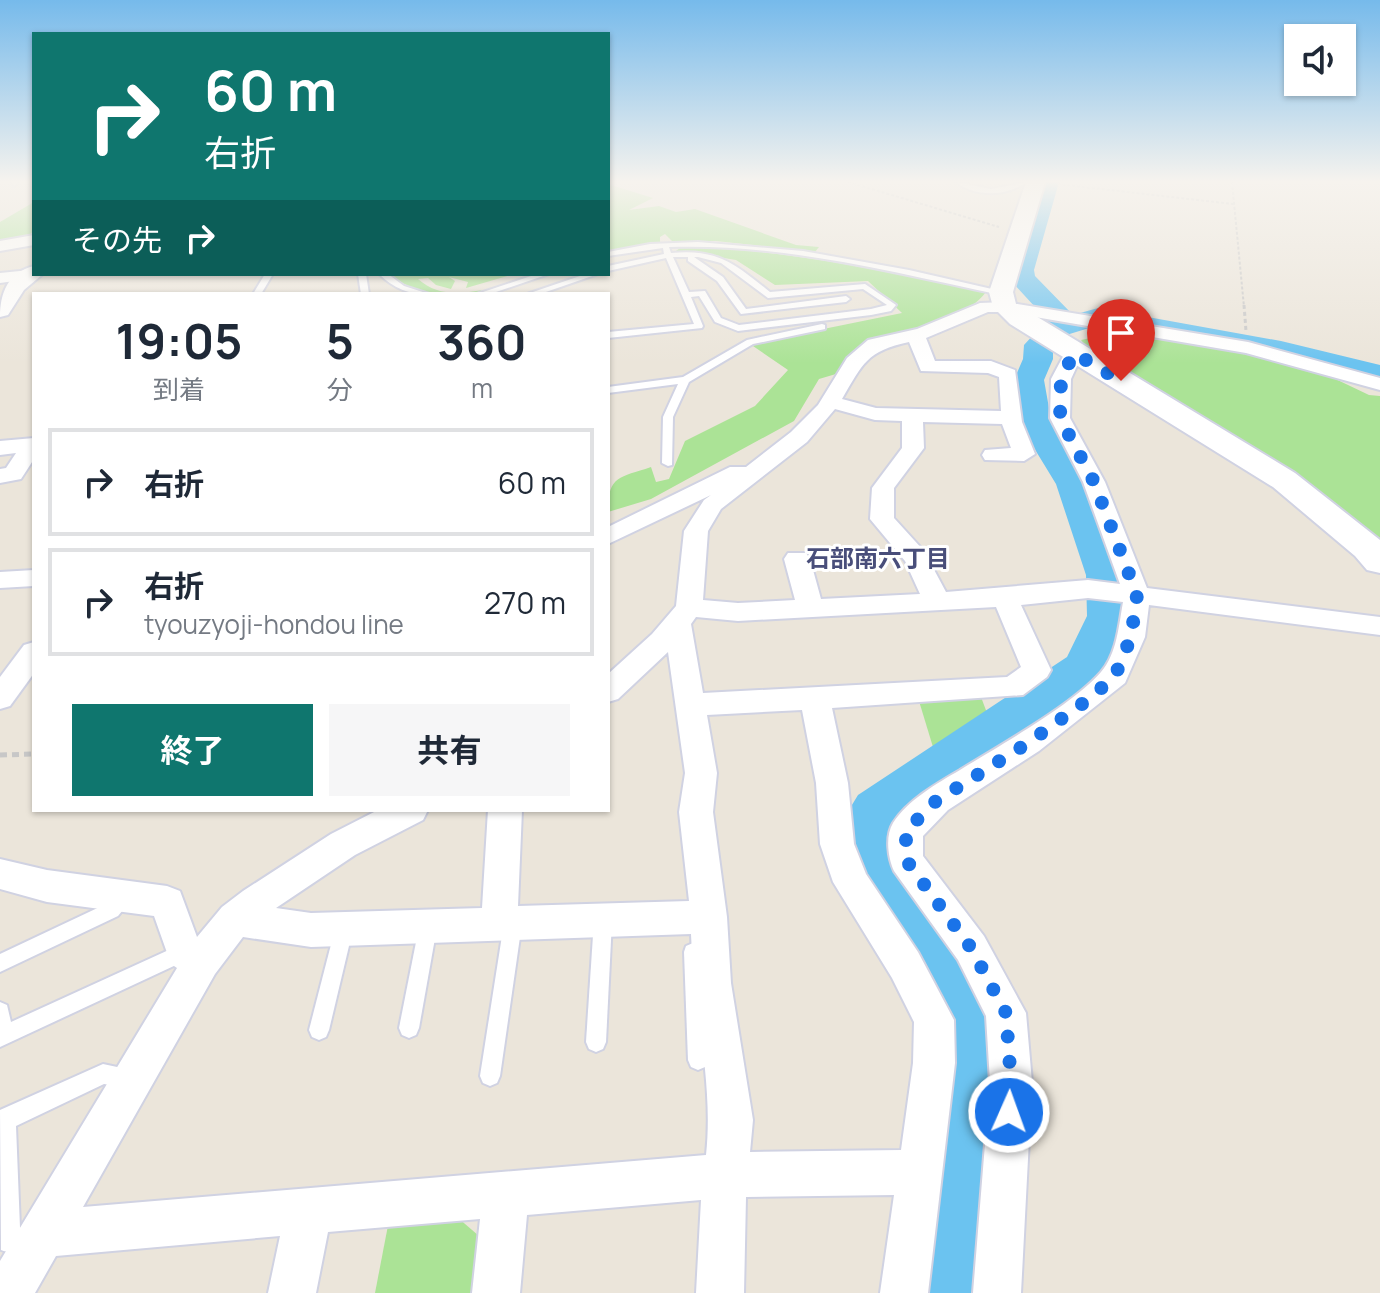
<!DOCTYPE html>
<html lang="ja">
<head>
<meta charset="utf-8">
<style>
	:root { --surface:#fff; --page:#f6f6f7; --text:#1f2937; --muted:#747a83; --line:#e0e1e3; --accent:#0f766e }
	body { margin:0; font-family:Manrope,"Noto Sans JP",sans-serif; background:var(--page); color:var(--text); height:100vh; display:flex; flex-direction:column; font-size:30px; white-space:nowrap }
	* { box-sizing:border-box; margin:0 }
	p { font-size:26px; color:var(--muted) }
	.icon { flex:none; width:44px; height:44px; fill:none; stroke:currentColor; stroke-width:2; stroke-linecap:round; stroke-linejoin:round }
	.map { position:relative; flex:1; overflow:hidden }
	.details { position:absolute; left:32px; top:292px; width:578px; height:520px; display:flex; flex-direction:column; background:var(--surface); border-radius:0px; box-shadow:0 2px 6px #0004 }
	.details>* { flex:none }
	.hud { position:absolute; left:32px; top:32px; width:578px; height:244px; border-radius:0px; box-shadow:0 2px 6px #0004; background:#0f766e; color:#fff; overflow:hidden }
	.fabs { position:absolute; left:1284px; top:24px; display:grid; gap:16px }
	.fabs a { display:grid; place-items:center; width:72px; height:72px; border-radius:0px; background:var(--surface); box-shadow:0 2px 6px #0004; font-size:40px }
	.pin { position:absolute; display:grid; place-items:center; width:68px; height:68px; color:#fff; margin:-82px -34px; border-radius:50% 50% 50% 0; rotate:-45deg; box-shadow:0 0 8px #0007 }
	.pin .icon { rotate:45deg }
	.me { position:absolute; width:88px; margin:-44px; rotate:2deg; stroke-linejoin:round; filter:drop-shadow(0 0 6px #0008) }
	.turn { display:flex; align-items:center; gap:28px; height:168px; padding:0 40px; font-size:36px }
	.turn .icon { width:104px; height:104px; stroke-width:2.5 }
	.turn b { display:block; font-size:56px; line-height:68px }
	.then { display:flex; align-items:center; height:76px; padding:0 40px; background:#0003; gap:16px; font-size:30px }
	.eta { display:flex; justify-content:space-evenly; align-items:center; height:136px; text-align:center }
	.eta b { font-size:48px; font-weight:700; line-height:56px }
	.primary-button { display:flex; gap:16px; margin-top:auto; padding:16px 40px }
	.primary-button a { flex:1; height:92px; border-radius:0px; background:var(--accent); color:#fff; font-size:32px; font-weight:700; line-height:92px; text-align:center }
	.primary-button a+a { background:var(--page); color:var(--text) }
	ul { padding:0; list-style:none }
	li { display:flex; align-items:center; gap:24px; height:108px; margin:0 16px 12px; padding:0 24px; border:4px solid var(--line); border-radius:0px }
	li div { flex:1 }
	li b { display:block; font-size:30px }
	li em { font-style:normal }
	.map>svg:first-child { display:block }
	.green { fill:#abe396 }
	.lines { fill:none; stroke-linecap:round; stroke-linejoin:round }
	.river { fill:#6bc3f0; fill-rule:evenodd }
	.service-casing { stroke:#d0d2e2; stroke-width:4 }
	.minor-casing { stroke:#d0d2e2; stroke-width:4 }
	.tertiary-casing { stroke:#d0d2e2; stroke-width:4 }
	.secondary-casing { stroke:#d0d2e2; stroke-width:4 }
	.path-far2 { stroke:#c7c7c7; stroke-width:2; stroke-dasharray:3 2; stroke-linecap:butt }
	.path-far1 { stroke:#c7c7c7; stroke-width:3; stroke-dasharray:4 3; stroke-linecap:butt }
	.path { stroke:#c7c7c7; stroke-width:5; stroke-dasharray:7 5; stroke-linecap:butt }
	.service { fill:#fff; fill-rule:evenodd }
	.minor { fill:#fff; fill-rule:evenodd }
	.tertiary { fill:#fff; fill-rule:evenodd }
	.secondary { fill:#fff; fill-rule:evenodd }
	.route { stroke:#1a73e8; stroke-width:14; stroke-dasharray:0 25.2 }
	.labels { text-anchor:middle; stroke-width:6; stroke-linejoin:round; paint-order:stroke }
	.neighbourhood-label { font-size:24px; font-weight:bold; fill:#494e7a; stroke:#fff }
</style>
</head>
<body>
<div class="map">
<svg width="1380" height="1293" viewBox="0 0 1380 1293">
	<rect width="100%" height="100%" fill="#ebe5da"/>
	<g class="green">
		<polygon points="608,184 653,198 629,210 659,206 676,212 695,209 796,245 819,247 815,252 716,241 672,241 665,234 660,237 660,242 608,253"/>
		<polygon points="34,202 34,230 28,237 0,243 0,222"/>
		<path d="M680,248c98,-2 210,26 307,42 -16,29 -91,45 -122,52l-19,29 -27,8 -25,42 -143,78 -43,13c0,-37 11,-34 43,-45l5,15 13,-3 16,-38 70,-35 33,-36 -38,-26 152,-31 -34,-32 -93,4 -39,-25 -36,-6h-28z"/>
		<path d="M389,274h125l-48,14 2,-6 -19,-5 6,4 -4,8 -15,-4 -8,-7 -10,1c19,17 40,15 65,11 -31,13 -68,4 -94,-16z"/>
		<polygon points="1105,335 1193,343 1304,364 1369,395 1380,396 1380,539 1263,457 1094,358 1081,340"/>
		<polygon points="981,697 990,721 936,757 919,701"/>
		<polygon points="450,1211 479,1236 471,1293 375,1293 390,1215"/>
	</g>
	<g class="lines">
		<path class="river" d="M1038,182h21l-25,88 1,6 38,39 25,-7 183,33 99,24v18l-99,-24 -182,-34 -36,11 -10,11v12l-9,21 8,45 40,59 34,91 3,41 -14,39 -16,24 -208,152c7,56 69,90 95,138 30,56 18,118 13,178 -3,49 -6,97 -10,146h-76l30,-251 -5,-39 -70,-97 -29,-58 -1,-20 20,-33 209,-138 20,-41 -1,-41 -30,-91 -36,-59 -6,-45 9,-21 1,-14 23,-25 -34,-37 -5,-13z"/>
		<g class="service-casing">
			<g id="service">
				<polygon points="12,182 18,182 14,186"/>
				<path d="M956,182l35,7 36,-7c-20,14 -51,16 -71,0z"/>
				<path d="M698,242l105,9 106,19 96,22 -4,3c-109,-23 -220,-52 -332,-48l2,6c47,-5 65,12 99,39l95,-8 31,21 -5,6 -20,4 -133,16 -23,-9 -16,-26 -8,1 12,29 -1,2 -94,10v-6l86,-8 -28,-66 -58,13v-5l56,-12 -1,-6 -55,8v-4l42,-8zM673,257h25l23,6 47,35 95,-9 24,16 -16,4 -132,16 -18,-7 -16,-27 -16,1z"/>
				<polygon points="688,257 694,257 723,277 746,309 846,296 850,299 846,302 741,314 717,281 688,261"/>
				<polygon points="265,274 273,274 261,294 253,294"/>
				<polygon points="358,274 366,274 369,294 361,294"/>
				<path d="M379,274h9l16,12 25,8c-21,0 -34,-5 -50,-20z"/>
				<polygon points="537,274 549,274 490,294 477,294"/>
				<polygon points="586,274 598,274 540,294 527,294"/>
				<polygon points="822,324 825,325 825,329 753,344 689,382 673,417 672,465 668,466 662,463 663,417 678,384 608,393 608,387 683,377 747,340"/>
				<polygon points="123,891 129,893 132,899 118,916 0,972 0,954 106,904 117,893"/>
				<polygon points="603,912 609,914 612,920 606,1042 603,1049 596,1052 589,1049 586,1042 594,920 597,914"/>
				<polygon points="513,915 519,917 522,923 500,1076 497,1083 490,1086 483,1083 480,1076 504,923 507,917"/>
				<polygon points="428,919 435,921 437,927 419,1028 416,1035 409,1038 402,1035 399,1028 419,927 421,921"/>
				<polygon points="344,921 351,923 353,929 329,1030 326,1037 319,1040 312,1037 309,1030 335,929 337,923"/>
				<polygon points="184,943 191,946 193,952 191,958 0,1047 0,1002 7,1005 11,1022"/>
				<polygon points="693,943 700,946 702,952 708,1060 705,1067 698,1070 691,1067 688,1060 684,952 686,946"/>
				<path d="M103,1064l33,7 3,7 -3,7 -7,3 -25,-4 -88,42 4,102 9,-3 8,4 4,8 -4,8c-12,5 -24,10 -36,5l-1,-140z"/>
			</g>
		</g>
		<g class="minor-casing">
			<g id="minor">
				<polygon points="34,235 34,245 0,251 0,241"/>
				<polygon points="30,270 37,274 36,278 0,283 0,273"/>
				<path d="M1005,302l243,40 132,36v12l-134,-37 -241,-41h-17l-62,26 9,23h56l24,9 7,52 13,32 -11,7 -39,-1 -3,-5 3,-5 26,-2 -9,-24 -79,-2 1,26 -30,40v30l30,33 22,41 142,-12 32,4 -37,-102 -33,-64 1,-39 16,-30 7,-2 9,6 -12,26 -1,39 35,64 42,106 233,29v18l-231,-30 -4,32 -20,46 -86,68 -91,59 -25,26v20l61,80 42,77 6,69 -11,211h-48l17,-211 -4,-66 -28,-56 -64,-89c-6,-13 -9,-35 -1,-48 15,-23 43,-39 67,-53 40,-25 111,-64 141,-98 16,-18 18,-48 22,-70l-35,-4 -67,7 30,65 -4,7 -24,18 -191,13 16,75 6,61 12,30 52,78 36,68 1,43 -27,230h-48l14,-98 -148,2 -2,96h-48l5,-93 -174,15 -7,78h-48l8,-74 -152,13 -12,61h-48l12,-57 -224,20 -21,37h-35v-32l177,-293 -6,-4 -17,-48 -107,-14 -47,-13v-30l47,11 120,16 13,5 17,46 25,-30 21,-16 88,-57 47,-24h50l-5,10 -68,35 -79,53 35,5 171,-5 6,-98h34l-4,96 171,-5 -10,-89 6,-39 -17,-121 -50,47 -10,3v-28l44,-40 24,-28 8,-75 20,-31 7,-5 -103,49v-17l122,-60h16l45,-35 27,-27 29,-47 21,-18 49,-11 63,-26zM909,342l12,29 67,2 11,4 2,34 -125,-3 -34,-9c21,-36 25,-48 67,-57zM835,409l40,11 27,1v27l-30,40 -2,31 35,42 15,33 -99,5 -11,-40 -4,-6h-18l-4,6 11,41 -57,3 -35,-3 5,-69 13,-22 86,-67zM996,607l25,60 -14,10 -304,16 -12,-69 5,-7 42,4zM802,710l14,73 4,61 13,38 59,96 22,44 -1,41 -12,87 -151,2 3,-32 -22,-137 -4,-66 -14,-105 4,-39 -10,-58zM691,934c2,73 23,148 15,221l-623,52 132,-233 28,-37 68,10z"/>
				<polygon points="34,438 34,459 21,479 0,483 0,469 6,468 16,453 0,455 0,441"/>
				<polygon points="34,570 34,586 0,588 0,572"/>
				<polygon points="34,642 34,673 10,706 0,709 0,677 24,645"/>
			</g>
		</g>
		<g class="tertiary-casing">
			<path id="tertiary" d="M34,266v8h9l-19,16 -16,25 -8,2c0,-24 8,-45 34,-51z"/>
		</g>
		<g class="secondary-casing">
			<polygon id="secondary" points="1026,182 1045,182 1013,292 1016,304 1295,473 1380,540 1380,573 1367,570 1355,556 1273,487 1010,324 993,307 989,292"/>
		</g>
		<g class="path-far2">
			<polyline points="848,182 999,227"/>
			<polyline points="1232,182 1244,307"/>
			<polyline points="1057,184 1233,204"/>
		</g>
		<polyline class="path-far1" points="1244,305 1246,331"/>
		<polyline class="path" points="0,755 34,754"/>
		<use href="#service" class="service"/>
		<use href="#minor" class="minor"/>
		<use href="#tertiary" class="tertiary"/>
		<use href="#secondary" class="secondary"/>
	</g>
	<linearGradient id="sky" x2="0" y2="1"><stop stop-color="#76baeb"/><stop offset="0.5" stop-color="#f6f3ee"/><stop offset="1" stop-color="#f6f3ee" stop-opacity="0"/></linearGradient>
	<rect width="1380" height="363" fill="url(#sky)"/>
	<g class="lines">
		<polyline class="route" points="1009,1112 1011,1082 1006,1013 971,948 906,860 906,831 936,801 1028,743 1089,699 1115,676 1131,637 1137,595 1094,482 1060,418 1061,379 1074,353 1121,381"/>
	</g>
	<g class="labels">
		<g class="neighbourhood-label">
			<text x="878" y="567">石部南六丁目</text>
		</g>
	</g>
</svg>
<div class="fabs">
<a><svg class="icon" aria-label="sound" viewBox="0 0 24 24"><path d="M4 9h4l5-4v14l-5-4H4zM17 9q2 3 0 6"/></svg></a>
</div>
<div class="pin" style="left:1121px;top:381px;background:#d93025"><svg class="icon" aria-label="arrive" viewBox="0 0 24 24"><path d="M6 21V4h12l-3 4 3 4H6"/></svg></div>
<svg class="me" style="left:1009px;top:1112px" viewBox="-20 -20 40 40"><circle r="17" fill="#1a73e8" stroke="#fff" stroke-width="3"/><path d="M0-11L8 9 0 5-8 9z" fill="#fff"/></svg>
<div class="hud">
<div class="turn"><svg class="icon" aria-label="right" viewBox="0 0 24 24"><path d="M7 20v-9h11M14 6l5 5-5 5"/></svg><div><b>60 m</b>右折</div></div>
<div class="then">その先<svg class="icon" aria-label="right" viewBox="0 0 24 24"><path d="M7 20v-9h11M14 6l5 5-5 5"/></svg></div>
</div>
<section class="details">
<div class="eta">
<div><b>19:05</b><p>到着</p></div>
<div><b>5</b><p>分</p></div>
<div><b>360</b><p>m</p></div>
</div>
<ul>
<li><svg class="icon" aria-label="right" viewBox="0 0 24 24"><path d="M7 20v-9h11M14 6l5 5-5 5"/></svg><div><b>右折</b></div><em>60 m</em></li>
<li><svg class="icon" aria-label="right" viewBox="0 0 24 24"><path d="M7 20v-9h11M14 6l5 5-5 5"/></svg><div><b>右折</b><p>tyouzyoji-hondou line</p></div><em>270 m</em></li>
</ul>
<div class="primary-button"><a>終了</a><a>共有</a></div>
</section>
</div>
</body>
</html>
